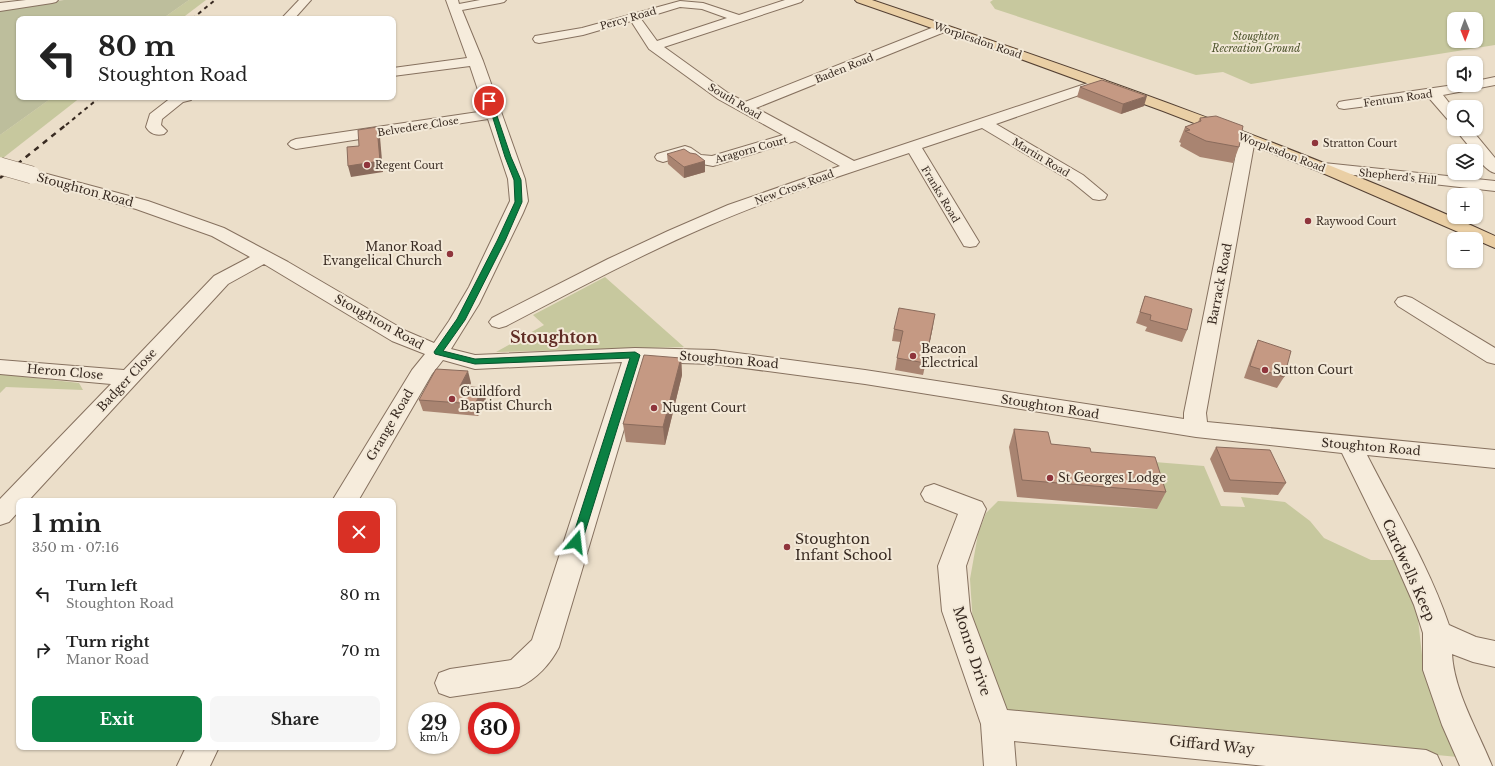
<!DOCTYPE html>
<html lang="en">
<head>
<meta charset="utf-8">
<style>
	:root { --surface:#fff; --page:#f6f6f6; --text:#222; --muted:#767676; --accent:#0b8043 }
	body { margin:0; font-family:"Libre Baskerville",serif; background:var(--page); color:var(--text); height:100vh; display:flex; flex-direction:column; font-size:15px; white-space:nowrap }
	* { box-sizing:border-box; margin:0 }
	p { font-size:13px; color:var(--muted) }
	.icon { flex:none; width:22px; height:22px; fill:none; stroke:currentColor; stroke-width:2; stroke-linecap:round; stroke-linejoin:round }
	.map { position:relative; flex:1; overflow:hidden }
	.drawer { position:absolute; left:16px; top:498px; width:380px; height:252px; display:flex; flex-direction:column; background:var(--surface); border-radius:8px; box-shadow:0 1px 3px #0004 }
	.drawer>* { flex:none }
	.top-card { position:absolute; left:16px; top:16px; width:380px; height:84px; border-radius:8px; box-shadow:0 1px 3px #0004; background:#fff; color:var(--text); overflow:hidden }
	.needle { width:26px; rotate:179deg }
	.tools { position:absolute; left:1447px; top:12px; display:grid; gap:8px }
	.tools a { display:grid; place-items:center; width:36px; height:36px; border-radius:8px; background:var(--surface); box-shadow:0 1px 3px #0004; font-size:20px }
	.speed { position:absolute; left:408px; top:702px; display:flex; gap:8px; font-size:20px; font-weight:700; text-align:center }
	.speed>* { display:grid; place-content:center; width:52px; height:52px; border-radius:50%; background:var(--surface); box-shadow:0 1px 3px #0004; line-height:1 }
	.speed small { font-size:10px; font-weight:400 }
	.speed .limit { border:6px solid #d22; background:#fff; color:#111 }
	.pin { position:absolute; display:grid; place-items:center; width:34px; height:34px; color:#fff; margin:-17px; border:2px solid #fff; border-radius:50%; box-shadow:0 1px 4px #0007 }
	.me { position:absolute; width:44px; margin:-22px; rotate:17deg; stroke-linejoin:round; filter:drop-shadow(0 0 3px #0008) }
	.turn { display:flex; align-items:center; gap:14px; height:84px; padding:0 16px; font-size:18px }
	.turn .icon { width:52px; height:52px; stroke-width:2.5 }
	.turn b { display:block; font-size:28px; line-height:34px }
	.round { display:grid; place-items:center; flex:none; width:42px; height:42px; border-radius:8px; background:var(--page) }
	.headline { display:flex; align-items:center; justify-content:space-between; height:68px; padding:0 16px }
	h1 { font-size:24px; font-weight:700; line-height:30px }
	.cta { display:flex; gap:8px; margin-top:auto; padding:8px 16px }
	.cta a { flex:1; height:46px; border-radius:8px; background:var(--accent); color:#fff; font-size:16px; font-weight:700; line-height:46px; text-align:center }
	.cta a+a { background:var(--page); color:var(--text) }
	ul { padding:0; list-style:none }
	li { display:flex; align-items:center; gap:12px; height:56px; padding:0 16px }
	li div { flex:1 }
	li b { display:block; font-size:15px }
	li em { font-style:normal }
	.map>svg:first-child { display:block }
	.green { fill:#c7c89e; fill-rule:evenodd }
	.cemetery { fill:#bdbe9c }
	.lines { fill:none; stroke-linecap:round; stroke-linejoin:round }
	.minor-casing { stroke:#86715f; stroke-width:2 }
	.major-casing { stroke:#544033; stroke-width:2 }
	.minor { fill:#f6ecdc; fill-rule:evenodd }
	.major { fill:#eacfa5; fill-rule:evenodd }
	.rail-far1 { stroke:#382a21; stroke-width:2; stroke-dasharray:4 4; stroke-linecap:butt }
	.rail { stroke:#382a21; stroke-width:2.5; stroke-dasharray:5.5 5.5; stroke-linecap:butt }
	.minor-bridge-casing { stroke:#86715f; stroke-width:18; stroke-linecap:butt }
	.minor-bridge { stroke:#f6ecdc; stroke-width:17 }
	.wall { fill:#a98471 }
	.shaded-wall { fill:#8a6b5c }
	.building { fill:#c59983; stroke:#8a6b5c }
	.route { fill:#0b8043; stroke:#07532c }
	.poi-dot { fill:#8f353c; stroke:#f3e9d8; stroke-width:1.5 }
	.labels { text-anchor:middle; stroke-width:4; stroke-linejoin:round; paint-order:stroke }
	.far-street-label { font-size:10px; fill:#382a21; stroke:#f3e9d8 }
	.far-park-label { font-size:10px; font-style:italic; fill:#4b522a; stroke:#f3e9d8 }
	.far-poi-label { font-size:10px; fill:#382a21; stroke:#f3e9d8; text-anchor:start }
	.street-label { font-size:12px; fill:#382a21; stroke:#f3e9d8 }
	.poi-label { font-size:12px; fill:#382a21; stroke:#f3e9d8; text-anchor:start }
	.near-poi-label { font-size:14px; fill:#382a21; stroke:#f3e9d8; text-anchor:start }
	.near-street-label { font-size:14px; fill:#382a21; stroke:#f3e9d8 }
	.district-label { font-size:16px; font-weight:bold; fill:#602d25; stroke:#f3e9d8 }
</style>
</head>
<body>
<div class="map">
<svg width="1495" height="766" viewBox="0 0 1495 766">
	<rect width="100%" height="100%" fill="#ebdec9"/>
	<g class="green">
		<polygon points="189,0 206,0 181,19 162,19"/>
		<path d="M993,0h502v45l-244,39 -28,-12 -27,3 -201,-66 -5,-7zM1454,19h22v22h-22z"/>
		<polygon points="53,97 81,97 3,158 0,157 0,135"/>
		<polygon points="605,277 684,347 496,352 544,325 533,315"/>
		<polygon points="0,374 79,383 83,390 6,387 0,393"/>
		<polygon points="1142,461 1204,466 1221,506 1245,507 1241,497 1285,502 1310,521 1324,538 1371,560 1400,560 1418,619 1423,664 1440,716 1458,757 1005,714 973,625 970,579 978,534 986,513 998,501 1157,509"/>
	</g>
	<polygon class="cemetery" points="64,0 189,0 162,19 19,19 19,97 53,97 0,135 0,9"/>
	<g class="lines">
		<g class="minor-casing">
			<g id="minor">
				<polygon points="26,0 58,0 56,2 52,3 0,11 0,3"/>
				<polygon points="299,0 311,0 294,19 281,19"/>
				<path d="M446,0h12l1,4 21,-4h26l-2,2 -4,1 -38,7 21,51 42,118 3,22 -5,12 -44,91 -28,45 24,6 160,-7 79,2 151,20 319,49v-6l55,-274 3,-3 5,-2 5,2 3,3 -49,274 1,9 288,28v18l-128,-13c28,55 62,111 82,170l27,12 19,4v26l-22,-5 -21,-8c2,37 26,77 40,112h-32l-18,-41 -19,-55v-37l-9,-28 -22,-50 -50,-102 -146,-16 -331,-53 -151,-20 -70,-2 -85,285c-8,16 -23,33 -40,40l-69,10 -11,-4 -4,-10 4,-10 11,-4 61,-9 21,-20 90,-278 -147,7 -32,-9 -11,14 -74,127h-26l80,-131 13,-16 -33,-13 -128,-77 -36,20 -200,217h-9v10l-10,11 -9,3v-26l111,-115 -111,-10v-14l124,10 90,-94 36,-19 -38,-21 -76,-27 -110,-31 -2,-3 2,-3 6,-2 116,31 76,27 64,34 118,69 28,12 15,-22 20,-34 41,-86 -2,-22 -20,-60 -192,30 -5,-2 -3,-3 3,-3 5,-2 189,-28 -15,-45 -77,10v-8l74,-10z"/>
				<path d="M785,0h18l-2,2 -137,45 64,46 17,9 194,-77h8l2,3 -2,3 -191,77 98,53 246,-82 5,1 2,3 -2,3 -109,38 87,51 24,20 -2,4 -6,1 -6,-1 -22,-18 -89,-53 -60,20 57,94 -3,4 -6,1 -6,-1 -55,-93c-67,22 -134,44 -199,72 -70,30 -137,66 -204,101l-7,2 -7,-2 -3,-4 3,-4 116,-59 60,-28 60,-26 112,-39 -45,-25 -82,25 -22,-4 -8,-6 -20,6 -6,-2 -2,-3 2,-3 28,-8 6,2 10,7 11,1 71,-21 -65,-36 -69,-50 -18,-28 -48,14 -44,8 -4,-1 -2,-3 2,-3 47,-8 98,-27 23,2 36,12zM680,7l22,2 25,9 -70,23 -16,-22z"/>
				<polygon points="1495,77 1495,85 1443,95 1454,109 1454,122 1449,121 1429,98 1344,109 1339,108 1337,105 1339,102 1344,101 1454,85 1476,85 1476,81"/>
				<path d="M172,97h21l-2,3 -8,2 -21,17 -1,6 6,6 -3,3c-7,2 -14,0 -18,-7l4,-13z"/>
				<path d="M1455,129h16l24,29v15c-8,-2 -19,-14 -19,-22h-3z"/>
				<polygon points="1324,163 1495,181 1495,191 1318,171 1316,168 1318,165"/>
				<polygon points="1405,296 1412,298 1495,348 1495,364 1487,362 1398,306 1395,302 1398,298"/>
				<polygon points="934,484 982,502 986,509 966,566 970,611 1007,710 1426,750 1437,755 1442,766 1266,766 1014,741 1016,766 984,766 981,724 942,611 938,566 958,514 925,501 921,494 925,487"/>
				<polygon points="186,747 219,747 210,766 177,766"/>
			</g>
		</g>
		<g class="major-casing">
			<path id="major" d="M855,0h17c211,71 421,144 623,236v12l-177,-77 -155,-60 -148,-54 -158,-55z"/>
		</g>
		<use href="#minor" class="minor"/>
		<use href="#major" class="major"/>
		<g class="rail-far1">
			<polyline points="192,19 215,0"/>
			<polyline points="66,125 100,97"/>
		</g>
		<polyline class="rail" points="0,178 67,124"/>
		<g class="minor-bridge-casing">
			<polyline id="minor-bridge" points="0,166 32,175"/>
		</g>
		<use href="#minor-bridge" class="minor-bridge"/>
	</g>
	<g class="wall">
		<polygon points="1080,87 1144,106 1121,114 1077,97"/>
		<polygon points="1200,118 1239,147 1233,163 1200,157 1180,146 1181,143 1179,142 1185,127 1198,122"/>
		<polygon points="690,153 705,161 705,172 684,178 668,164 667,154"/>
		<polygon points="1145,296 1187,330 1182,342 1145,331 1147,327 1136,323"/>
		<polygon points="933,326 923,375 895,370 897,358 901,342 892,341 894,329"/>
		<polygon points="1258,340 1284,377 1277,388 1244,378 1253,352"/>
		<polygon points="681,358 682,375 665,445 626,442 623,424"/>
		<polygon points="471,383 469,387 486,400 478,416 423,411 419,400"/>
		<polygon points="1014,429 1051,444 1091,452 1166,492 1157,509 1017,497 1009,447"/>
		<polygon points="1216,447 1286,483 1278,495 1224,492 1210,459"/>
	</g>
	<g class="shaded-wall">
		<polygon points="1147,96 1144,106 1121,114 1123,104"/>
		<polygon points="377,127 380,137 383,172 351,177 348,166"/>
		<polygon points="705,161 705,172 684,178 684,167"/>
		<polygon points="935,314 933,326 923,375 925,363"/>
		<polygon points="681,358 682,375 665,445 663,427"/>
		<polygon points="468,371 471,383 463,398 460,386"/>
		<polygon points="483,388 486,400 478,416 475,404"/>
	</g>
	<g class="building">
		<polygon points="1102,80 1147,96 1123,104 1080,87"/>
		<polygon points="1216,116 1243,126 1239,147 1206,141 1185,131 1190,130 1185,127 1201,121 1200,118"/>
		<polygon points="377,127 380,161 348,166 347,147 359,146 358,130"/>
		<polygon points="684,149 690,153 696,154 705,161 684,167 667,154"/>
		<polygon points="1145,296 1192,309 1187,330 1150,320 1151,315 1140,312"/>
		<polygon points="899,308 935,314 925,363 897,358 903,331 894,329"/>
		<polygon points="1258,340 1291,351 1284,377 1250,366"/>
		<polygon points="644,355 681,358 663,427 623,424"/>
		<polygon points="436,369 468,371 460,386 483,388 475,404 419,400"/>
		<polygon points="1014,429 1048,432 1051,444 1090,448 1091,452 1155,457 1166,492 1022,480"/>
		<polygon points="1216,447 1270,450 1286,483 1230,480"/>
	</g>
	<polygon class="route" points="487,99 492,101 511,157 521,180 522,202 505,241 465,320 443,351 475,359 635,352 640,355 582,542 580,546 576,547 573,546 571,542 630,358 475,364 435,354 434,352 457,319 497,241 515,202 514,180 505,157"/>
	<g class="poi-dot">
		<circle cx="1315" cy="143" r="4"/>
		<circle cx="367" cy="165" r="4"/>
		<circle cx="1308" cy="221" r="4"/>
		<circle cx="450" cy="254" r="4"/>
		<circle cx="913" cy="356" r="4"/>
		<circle cx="1265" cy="370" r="4"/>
		<circle cx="452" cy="399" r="4"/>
		<circle cx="654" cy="408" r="4"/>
		<circle cx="1050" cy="478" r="4"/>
		<circle cx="787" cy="547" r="4"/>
	</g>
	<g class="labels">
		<g class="far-street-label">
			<text transform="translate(628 18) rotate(-16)" y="4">Percy Road</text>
			<text transform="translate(978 40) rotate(19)" y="4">Worplesdon Road</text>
			<text transform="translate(844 68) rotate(-22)" y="4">Baden Road</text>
			<text transform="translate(1398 98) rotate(-8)" y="4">Fentum Road</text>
			<text transform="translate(735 101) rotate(31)" y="4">South Road</text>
			<text transform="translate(418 126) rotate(-9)" y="4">Belvedere Close</text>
			<text transform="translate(751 149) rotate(-16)" y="4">Aragorn Court</text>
			<text transform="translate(1282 152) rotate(21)" y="4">Worplesdon Road</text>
			<text transform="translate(1041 157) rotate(31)" y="4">Martin Road</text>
			<text transform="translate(1398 176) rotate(6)" y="4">Shepherd's Hill</text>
			<text transform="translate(794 187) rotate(-20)" y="4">New Cross Road</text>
			<text transform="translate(941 194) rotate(59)" y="4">Franks Road</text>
		</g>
		<g class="far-park-label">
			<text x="1256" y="40">Stoughton<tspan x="1256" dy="12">Recreation Ground</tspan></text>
		</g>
		<g class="far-poi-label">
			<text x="1323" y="147">Stratton Court</text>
			<text x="375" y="169">Regent Court</text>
			<text x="1316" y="225">Raywood Court</text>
		</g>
		<g class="street-label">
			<text transform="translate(85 190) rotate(15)" y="4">Stoughton Road</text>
			<text transform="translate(1220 284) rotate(-79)" y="4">Barrack Road</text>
			<text transform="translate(379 322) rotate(29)" y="4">Stoughton Road</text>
			<text transform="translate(729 360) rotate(5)" y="4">Stoughton Road</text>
			<text transform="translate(65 372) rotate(5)" y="4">Heron Close</text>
			<text transform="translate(127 380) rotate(-47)" y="4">Badger Close</text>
			<text transform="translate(1050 407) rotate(9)" y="4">Stoughton Road</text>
			<text transform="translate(390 425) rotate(-60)" y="4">Grange Road</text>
			<text transform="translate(1371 447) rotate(5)" y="4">Stoughton Road</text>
		</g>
		<g class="poi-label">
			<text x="442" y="251" text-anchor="end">Manor Road<tspan x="442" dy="14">Evangelical Church</tspan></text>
			<text x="921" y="353">Beacon<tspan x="921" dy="14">Electrical</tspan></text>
			<text x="1273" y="374">Sutton Court</text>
			<text x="460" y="396">Guildford<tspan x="460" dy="14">Baptist Church</tspan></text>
			<text x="662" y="412">Nugent Court</text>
			<text x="1058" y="482">St Georges Lodge</text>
		</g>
		<g class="near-poi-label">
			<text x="795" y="544">Stoughton<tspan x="795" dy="16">Infant School</tspan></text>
		</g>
		<g class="near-street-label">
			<text transform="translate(1409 570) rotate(66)" y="5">Cardwells Keep</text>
			<text transform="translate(972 651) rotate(72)" y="5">Monro Drive</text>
			<text transform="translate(1212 745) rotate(6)" y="5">Giffard Way</text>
		</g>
		<g class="district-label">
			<text x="554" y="343">Stoughton</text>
		</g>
	</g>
</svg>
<div class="tools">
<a><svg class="needle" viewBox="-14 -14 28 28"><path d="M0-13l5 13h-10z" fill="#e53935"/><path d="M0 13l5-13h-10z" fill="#767676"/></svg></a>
<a><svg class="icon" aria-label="sound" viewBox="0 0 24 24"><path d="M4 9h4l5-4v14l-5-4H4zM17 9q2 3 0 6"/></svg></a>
<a><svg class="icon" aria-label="search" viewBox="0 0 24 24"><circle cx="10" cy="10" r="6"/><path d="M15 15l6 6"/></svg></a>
<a><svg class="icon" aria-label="layers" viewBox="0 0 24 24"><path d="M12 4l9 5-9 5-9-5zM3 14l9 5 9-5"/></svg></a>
<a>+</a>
<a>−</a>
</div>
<div class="speed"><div>29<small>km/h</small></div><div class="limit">30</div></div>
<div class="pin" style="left:489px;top:101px;background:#d93025"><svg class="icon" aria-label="arrive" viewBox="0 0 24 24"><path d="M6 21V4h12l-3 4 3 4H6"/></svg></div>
<svg class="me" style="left:576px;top:542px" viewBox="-20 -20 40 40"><path d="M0-17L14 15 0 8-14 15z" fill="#0b8043" stroke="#fff" stroke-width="4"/></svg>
<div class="top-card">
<div class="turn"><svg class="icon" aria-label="left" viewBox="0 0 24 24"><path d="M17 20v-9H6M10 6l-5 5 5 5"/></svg><div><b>80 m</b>Stoughton Road</div></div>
</div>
<section class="drawer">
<div class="headline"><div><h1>1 min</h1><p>350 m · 07:16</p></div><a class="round" style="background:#d93025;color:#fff"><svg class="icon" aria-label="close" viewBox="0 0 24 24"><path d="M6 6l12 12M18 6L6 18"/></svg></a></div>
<ul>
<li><svg class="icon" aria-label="left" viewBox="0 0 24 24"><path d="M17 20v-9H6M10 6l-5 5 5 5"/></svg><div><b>Turn left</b><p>Stoughton Road</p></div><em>80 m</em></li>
<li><svg class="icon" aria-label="right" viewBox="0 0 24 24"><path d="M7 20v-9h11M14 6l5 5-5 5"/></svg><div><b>Turn right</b><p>Manor Road</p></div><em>70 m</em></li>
</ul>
<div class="cta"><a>Exit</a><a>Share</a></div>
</section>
</div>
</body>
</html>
